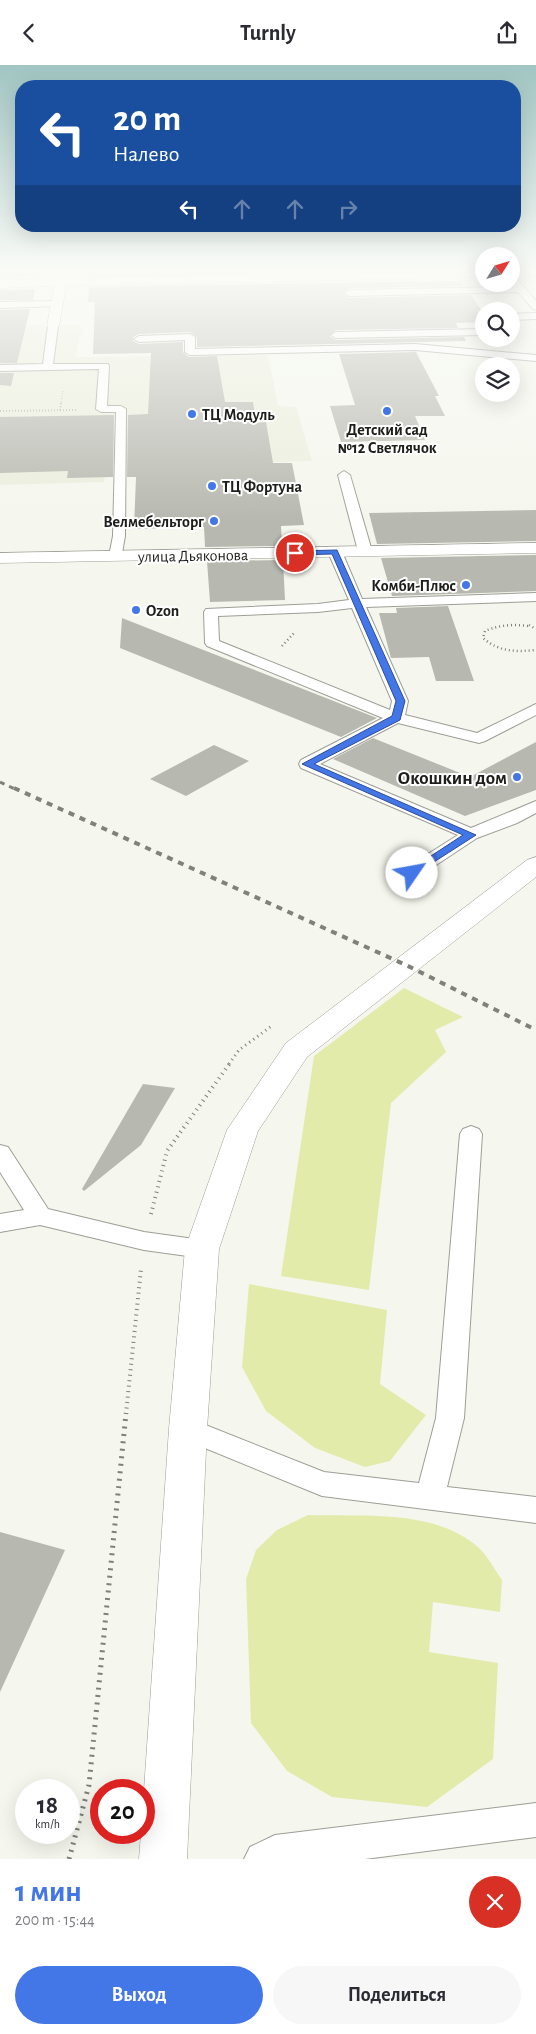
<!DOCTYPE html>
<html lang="ru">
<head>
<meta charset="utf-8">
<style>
	:root { --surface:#fff; --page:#f7f7f7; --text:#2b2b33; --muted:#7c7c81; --accent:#4376e7 }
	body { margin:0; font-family:"Alegreya Sans",sans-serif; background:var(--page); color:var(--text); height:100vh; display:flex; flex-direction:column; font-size:19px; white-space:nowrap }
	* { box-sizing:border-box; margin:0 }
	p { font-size:16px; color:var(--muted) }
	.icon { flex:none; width:28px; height:28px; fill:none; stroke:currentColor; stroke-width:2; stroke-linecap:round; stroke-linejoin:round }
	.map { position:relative; height:1794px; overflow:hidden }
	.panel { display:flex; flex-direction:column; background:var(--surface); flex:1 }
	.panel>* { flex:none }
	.banner { position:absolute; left:15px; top:15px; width:506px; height:152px; border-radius:20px; box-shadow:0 5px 20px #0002; background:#1a4fa0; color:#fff; overflow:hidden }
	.needle { width:32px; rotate:53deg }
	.controls { position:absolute; left:475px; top:182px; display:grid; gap:10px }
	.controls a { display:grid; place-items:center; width:45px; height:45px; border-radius:50%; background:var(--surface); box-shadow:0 5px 20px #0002; font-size:25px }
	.speed { position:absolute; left:15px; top:1714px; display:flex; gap:10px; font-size:25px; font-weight:700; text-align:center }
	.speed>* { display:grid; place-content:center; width:65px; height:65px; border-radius:50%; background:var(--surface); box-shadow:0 5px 20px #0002; line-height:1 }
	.speed small { font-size:12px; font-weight:400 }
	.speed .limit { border:8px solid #d22; background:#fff; color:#111 }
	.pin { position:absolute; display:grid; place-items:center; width:42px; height:42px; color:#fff; margin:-21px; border:2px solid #fff; border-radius:50%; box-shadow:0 1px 5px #0007 }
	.me { position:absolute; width:55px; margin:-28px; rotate:57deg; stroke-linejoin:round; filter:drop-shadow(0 0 4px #0008) }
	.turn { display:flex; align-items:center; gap:18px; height:105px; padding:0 15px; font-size:22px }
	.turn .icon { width:65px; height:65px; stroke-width:2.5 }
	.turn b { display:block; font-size:35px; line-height:42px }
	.lanes { display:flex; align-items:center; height:48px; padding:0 15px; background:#0003; justify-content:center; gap:25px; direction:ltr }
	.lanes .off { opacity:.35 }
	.round { display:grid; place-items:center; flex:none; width:52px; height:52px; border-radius:26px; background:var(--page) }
	.summary { display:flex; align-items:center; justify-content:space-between; height:85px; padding:0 15px }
	h1 { font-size:30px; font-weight:600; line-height:38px; color:var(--accent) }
	.primary-button { display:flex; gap:10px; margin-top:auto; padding:10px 15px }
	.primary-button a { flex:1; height:58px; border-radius:30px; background:var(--accent); color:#fff; font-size:20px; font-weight:600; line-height:58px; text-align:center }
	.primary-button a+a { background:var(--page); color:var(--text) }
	header { display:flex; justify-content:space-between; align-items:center; height:65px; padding:0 15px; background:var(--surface); font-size:22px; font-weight:600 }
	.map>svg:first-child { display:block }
	.built { fill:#ebeedd }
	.green { fill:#e3ebab }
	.building { fill:#b7b8af }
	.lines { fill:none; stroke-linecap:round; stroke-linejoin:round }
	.service-casing { stroke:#9d9e96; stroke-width:2 }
	.minor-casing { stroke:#9d9e96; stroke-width:1 }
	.secondary-casing { stroke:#9d9e96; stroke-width:1 }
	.path-far5 { stroke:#7f807b; stroke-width:1; stroke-dasharray:0.5 2; stroke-linecap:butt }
	.path-far4 { stroke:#7f807b; stroke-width:2; stroke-dasharray:0.5 2.5; stroke-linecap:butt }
	.path-far3 { stroke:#7f807b; stroke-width:2.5; stroke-dasharray:1 3; stroke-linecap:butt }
	.path-far2 { stroke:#7f807b; stroke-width:3; stroke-dasharray:1 4; stroke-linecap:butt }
	.path-far1 { stroke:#7f807b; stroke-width:4; stroke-dasharray:1 4.5; stroke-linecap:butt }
	.path { stroke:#7f807b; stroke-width:5; stroke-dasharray:2 5.5; stroke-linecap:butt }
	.service { fill:#fff; fill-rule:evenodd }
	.minor { fill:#fff; fill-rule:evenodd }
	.secondary { fill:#fff; fill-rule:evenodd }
	.rail-far1 { stroke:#80817b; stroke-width:3; stroke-dasharray:5 5; stroke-linecap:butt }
	.rail { stroke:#80817b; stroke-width:4; stroke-dasharray:6 6; stroke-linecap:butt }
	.route { fill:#4376e7; stroke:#2c4d96 }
	.poi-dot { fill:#4376e7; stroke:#fff; stroke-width:2 }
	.labels { text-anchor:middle; stroke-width:4; stroke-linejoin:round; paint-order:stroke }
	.far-poi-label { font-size:16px; font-weight:bold; fill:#1e1e1b; stroke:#fff; text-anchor:start }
	.far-street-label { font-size:16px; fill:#1e1e1b; stroke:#fff }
	.poi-label { font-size:19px; font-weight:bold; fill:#1e1e1b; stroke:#fff; text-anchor:end }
</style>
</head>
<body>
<header><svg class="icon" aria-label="back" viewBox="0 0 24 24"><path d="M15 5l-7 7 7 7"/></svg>Turnly<svg class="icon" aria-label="share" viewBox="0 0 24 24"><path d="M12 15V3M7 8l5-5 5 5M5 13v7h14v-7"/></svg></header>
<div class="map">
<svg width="536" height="1794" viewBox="0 0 536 1794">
	<rect width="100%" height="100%" fill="#f5f7ee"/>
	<polygon class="built" points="82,260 76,292 268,290 278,341 296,342 312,396 106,400 104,417 0,420 0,261"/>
	<g class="green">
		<polygon points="404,923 463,952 435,965 446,987 391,1038 369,1225 281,1211 314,991"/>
		<polygon points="249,1219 387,1245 380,1319 426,1350 390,1396 365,1402 315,1383 266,1346 242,1302"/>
		<path d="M308,1450c54,2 128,-7 172,34 8,8 15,21 22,31l-2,32 -67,-10 -4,50 69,11 -5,96 -66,48 -95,-10 -45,-26 -36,-48 -5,-144 10,-29 21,-20z"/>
	</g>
	<g class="building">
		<polygon points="0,205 40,205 38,212 0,213"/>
		<polygon points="89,205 247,205 248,209 89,212"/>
		<polygon points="461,216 464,221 349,223 343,228 349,233 471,230 484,249 484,257 456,258 458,263 336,265 329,271 336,275 464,272 466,276 197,282 197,272 190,267 139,269 133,272 133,276 139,279 183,277 183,287 189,292 217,291 225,337 253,337 256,358 266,357 273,398 292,398 304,460 281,461 282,481 205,482 204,462 134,464 136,412 127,412 128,350 148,349 151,288 93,289 95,237 88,237 89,222"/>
		<polygon points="35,224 33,235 0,235 0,225"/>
		<polygon points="30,244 17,298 0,298 0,245"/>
		<polygon points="416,287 439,331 435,331 445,351 415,351 425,375 341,377 330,341 355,340 339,289"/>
		<polygon points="0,308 14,308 11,321 0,320"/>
		<polygon points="114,350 113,412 67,413 68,406 0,408 0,352"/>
		<polygon points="536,445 536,476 377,479 369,448"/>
		<polygon points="536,490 536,526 392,531 381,493"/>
		<polygon points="283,495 285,535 210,537 207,496"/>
		<polygon points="448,541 474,616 436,616 429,592 391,593 379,548 397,548 396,543"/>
		<polygon points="122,553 183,577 377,653 341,672 120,583"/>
		<polygon points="373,673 470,712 536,677 536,725 465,751 333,694"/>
		<polygon points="214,680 249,696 186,731 150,714"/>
		<polygon points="143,1019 175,1023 141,1080 84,1126 82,1124"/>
		<polygon points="0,1467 65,1485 0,1627"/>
	</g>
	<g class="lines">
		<g class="service-casing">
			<g id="service">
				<polygon points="513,212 516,213 536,236 536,245 533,244 518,227 349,231 345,228 349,225 514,222 511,218 511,213"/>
				<polygon points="57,236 61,239 60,241 0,243 0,237"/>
				<polygon points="536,248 536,254 511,255 511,249"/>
				<polygon points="53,258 58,261 53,299 108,299 109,301 107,341 121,341 126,344 125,471 121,494 116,495 109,491 113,471 116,347 101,347 96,344 99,304 0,306 0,300 43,299 48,261"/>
				<polygon points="484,264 484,270 336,273 331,270 336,267"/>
				<polygon points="190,269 195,272 195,284 415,279 536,290 536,296 415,285 190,290 185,287 185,275 139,277 134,274 139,271"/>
				<polygon points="344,406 350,410 372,486 370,489 360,489 358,486 338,410"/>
				<path d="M335,483l7,4 20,47 174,-6v8l-170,6 42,94 -3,14 72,18 59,-29v11l-51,26 -6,2 -81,-20 -78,41 151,64 65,-27v12l-19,10 -40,15 -59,39 -7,2 -7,-2 -2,-4 2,-4 54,-34 -157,-67 -2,-4 2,-4 82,-42 -176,-72 -2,-3 -1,-31 2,-3 112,-5 31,-4 -21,-48zM352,543l40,93 -2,9 -171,-69 -1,-25 100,-4z"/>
				<polygon points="471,1061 479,1064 482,1069 464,1353 447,1422 536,1432 536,1458 322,1431 178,1372 174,1364 178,1356 188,1353 324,1407 419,1418 436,1353 460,1069 463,1064"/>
				<polygon points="0,1080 8,1082 48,1144 144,1167 202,1175 211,1178 214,1184 211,1190 202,1193 144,1185 40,1160 0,1167 0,1149 24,1145 0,1107"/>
				<polygon points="536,1738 536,1772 365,1794 244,1794 250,1782 275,1770"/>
			</g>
		</g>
		<g class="minor-casing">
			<g id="minor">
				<polygon points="58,205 68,205 67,214 484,206 484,212 66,221 59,261 53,265 47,261 54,221 0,223 0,215 56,214"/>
				<polygon points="536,205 536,211 511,212 511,206"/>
				<polygon points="536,792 536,812 307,992 258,1066 219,1184 207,1364 187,1794 139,1794 141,1768 144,1768 144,1725 169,1364 185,1184 227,1065 286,978 527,795"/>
			</g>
		</g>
		<g class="secondary-casing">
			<polygon id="secondary" points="536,478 536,488 0,498 0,488"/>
		</g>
		<polyline class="path-far5" points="61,339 63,325"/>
		<g class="path-far4">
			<polyline points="60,345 61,337"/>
			<polyline points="0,346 78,345"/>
		</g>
		<g class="path-far3">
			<polyline points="529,560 536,564"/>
			<path d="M528,561c-15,-2 -29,-1 -43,5l-2,7c16,14 33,14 53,12"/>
			<polyline points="282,581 295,567"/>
		</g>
		<polyline class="path-far2" points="229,999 239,985 273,960"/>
		<g class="path-far1">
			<polyline points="151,1149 167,1086 230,998"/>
			<polyline points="126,1349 141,1204"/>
		</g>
		<polyline class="path" points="69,1794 89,1720 126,1348"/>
		<use href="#service" class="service"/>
		<use href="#minor" class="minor"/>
		<use href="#secondary" class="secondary"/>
		<polyline class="rail-far1" points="0,717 17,725"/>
		<polyline class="rail" points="14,723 406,900 536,965"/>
	</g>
	<linearGradient id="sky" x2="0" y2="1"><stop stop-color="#a0c5c2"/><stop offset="0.45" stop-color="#fafbf7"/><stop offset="1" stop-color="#fafbf7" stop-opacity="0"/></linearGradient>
	<rect width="536" height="456" fill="url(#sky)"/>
	<polygon class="route" points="337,485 405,636 400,655 314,699 476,770 412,811 408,810 406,808 408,806 463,770 302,699 392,651 396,636 332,489 295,490 291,488 295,486"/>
	<g class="poi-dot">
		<circle cx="387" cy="346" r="5"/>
		<circle cx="192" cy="349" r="5"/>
		<circle cx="212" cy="421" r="5"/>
		<circle cx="214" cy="456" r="5"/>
		<circle cx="466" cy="520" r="5"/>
		<circle cx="136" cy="545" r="5"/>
		<circle cx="517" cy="712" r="5"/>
	</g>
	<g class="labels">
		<g class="far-poi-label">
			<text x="202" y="355">ТЦ Модуль</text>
			<text x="387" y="370" text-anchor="middle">Детский сад<tspan x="387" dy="18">№12 Светлячок</tspan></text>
			<text x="222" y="427">ТЦ Фортуна</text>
			<text x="204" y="462" text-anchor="end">Велмебельторг</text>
			<text x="456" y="526" text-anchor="end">Комби-Плюс</text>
			<text x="146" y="551">Ozon</text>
		</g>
		<g class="far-street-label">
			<text transform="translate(193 490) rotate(-1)" y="6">улица Дьяконова</text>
		</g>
		<g class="poi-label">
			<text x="507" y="719">Окошкин дом</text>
		</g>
	</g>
</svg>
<div class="controls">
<a><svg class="needle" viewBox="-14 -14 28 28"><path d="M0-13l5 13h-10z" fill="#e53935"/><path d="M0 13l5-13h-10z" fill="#7c7c81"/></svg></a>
<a><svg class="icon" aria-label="search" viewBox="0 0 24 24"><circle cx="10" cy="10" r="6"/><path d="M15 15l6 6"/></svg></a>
<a><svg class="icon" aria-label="layers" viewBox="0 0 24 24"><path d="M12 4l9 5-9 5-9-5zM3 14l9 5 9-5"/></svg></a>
</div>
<div class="speed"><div>18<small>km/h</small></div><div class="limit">20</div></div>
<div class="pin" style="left:295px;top:488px;background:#d93025"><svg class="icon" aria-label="arrive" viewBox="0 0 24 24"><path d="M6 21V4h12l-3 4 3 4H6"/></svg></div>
<svg class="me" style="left:412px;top:808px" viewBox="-20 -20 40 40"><circle r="19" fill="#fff"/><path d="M0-13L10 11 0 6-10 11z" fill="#4376e7"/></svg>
<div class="banner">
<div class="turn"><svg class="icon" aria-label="left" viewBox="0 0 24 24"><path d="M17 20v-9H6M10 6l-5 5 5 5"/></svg><div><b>20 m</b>Налево</div></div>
<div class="lanes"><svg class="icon" aria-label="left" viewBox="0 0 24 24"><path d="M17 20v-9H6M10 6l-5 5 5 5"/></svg><svg class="icon off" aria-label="ahead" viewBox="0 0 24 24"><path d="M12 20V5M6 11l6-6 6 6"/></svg><svg class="icon off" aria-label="ahead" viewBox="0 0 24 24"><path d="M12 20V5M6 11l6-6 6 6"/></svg><svg class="icon off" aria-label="right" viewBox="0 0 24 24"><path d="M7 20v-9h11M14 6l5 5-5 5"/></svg></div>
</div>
</div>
<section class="panel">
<div class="summary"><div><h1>1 мин</h1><p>200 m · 15:44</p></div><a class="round" style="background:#d93025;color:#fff"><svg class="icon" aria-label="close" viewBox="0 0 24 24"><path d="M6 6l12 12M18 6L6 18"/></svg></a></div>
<div class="primary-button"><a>Выход</a><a>Поделиться</a></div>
</section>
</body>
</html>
